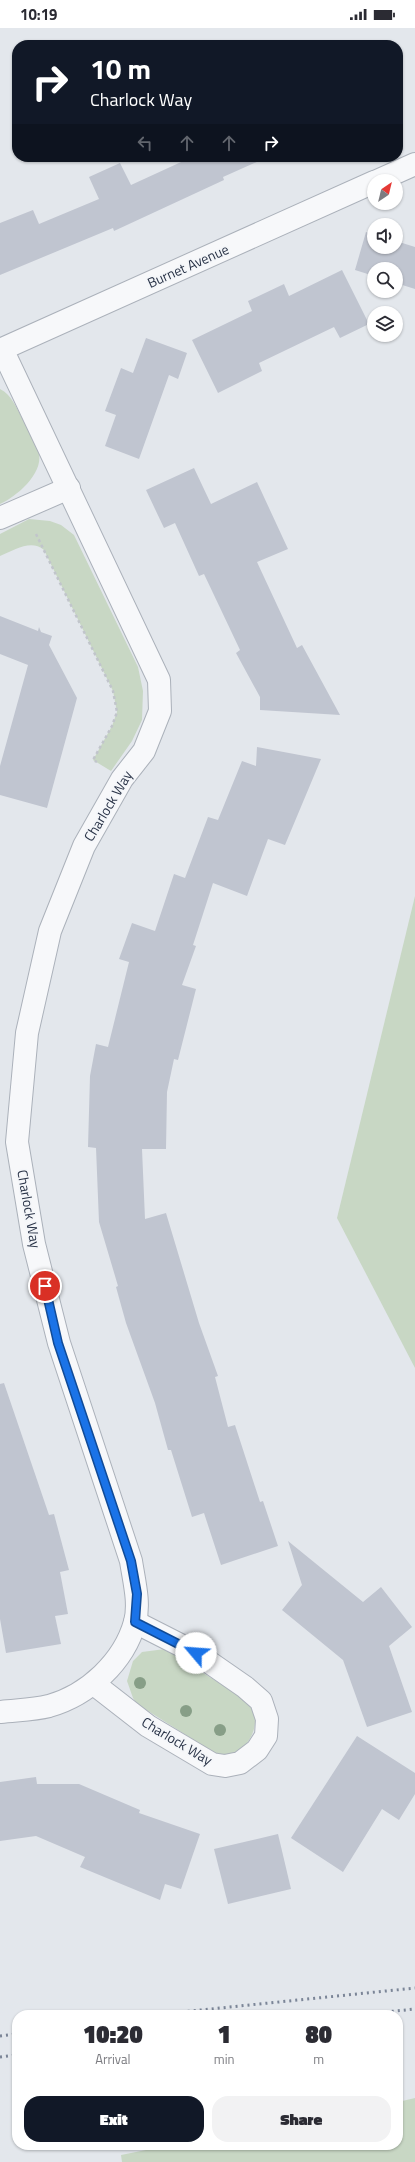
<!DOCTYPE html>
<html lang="en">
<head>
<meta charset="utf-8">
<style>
	:root { --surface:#fff; --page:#f2f2f3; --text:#2b2b33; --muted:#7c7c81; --accent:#111827 }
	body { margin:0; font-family:"Titillium Web",sans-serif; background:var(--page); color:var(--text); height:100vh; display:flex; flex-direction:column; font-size:15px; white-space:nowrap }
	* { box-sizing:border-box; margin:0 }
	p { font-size:13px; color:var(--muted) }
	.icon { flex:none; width:22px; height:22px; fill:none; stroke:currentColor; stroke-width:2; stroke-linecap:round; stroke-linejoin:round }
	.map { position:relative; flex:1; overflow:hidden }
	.sheet { position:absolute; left:12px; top:1982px; width:391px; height:140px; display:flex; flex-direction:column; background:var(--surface); border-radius:16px; box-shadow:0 1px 3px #0004 }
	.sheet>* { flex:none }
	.guide { position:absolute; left:12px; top:12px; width:391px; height:122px; border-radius:16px; box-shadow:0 1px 3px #0004; background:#111827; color:#fff; overflow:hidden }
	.needle { width:26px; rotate:35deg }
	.controls { position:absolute; left:367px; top:146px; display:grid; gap:8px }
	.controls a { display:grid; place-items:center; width:36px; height:36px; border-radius:50%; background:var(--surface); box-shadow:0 1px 3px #0004; font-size:20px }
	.pin { position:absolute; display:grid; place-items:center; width:34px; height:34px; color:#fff; margin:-17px; border:2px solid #fff; border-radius:50%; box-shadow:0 1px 4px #0007 }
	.me { position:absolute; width:44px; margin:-22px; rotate:297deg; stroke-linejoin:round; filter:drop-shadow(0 0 3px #0008) }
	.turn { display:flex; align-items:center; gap:14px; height:84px; padding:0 12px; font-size:18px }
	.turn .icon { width:52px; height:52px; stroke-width:2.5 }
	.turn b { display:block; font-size:28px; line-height:34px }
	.lanes { display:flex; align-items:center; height:38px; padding:0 12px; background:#0003; justify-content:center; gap:20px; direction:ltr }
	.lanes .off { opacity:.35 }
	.eta { display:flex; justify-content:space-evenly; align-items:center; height:68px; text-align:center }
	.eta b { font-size:24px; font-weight:800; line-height:28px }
	.button { display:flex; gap:8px; margin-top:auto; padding:8px 12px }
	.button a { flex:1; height:46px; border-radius:16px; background:var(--accent); color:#fff; font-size:16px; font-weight:800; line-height:46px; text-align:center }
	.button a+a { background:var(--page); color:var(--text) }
	.status { display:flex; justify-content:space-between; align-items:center; height:28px; padding:0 20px; background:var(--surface); direction:ltr }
	.status svg { height:11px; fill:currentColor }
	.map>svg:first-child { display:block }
	.green { fill:#c8d7c4 }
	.building { fill:#c0c5d0 }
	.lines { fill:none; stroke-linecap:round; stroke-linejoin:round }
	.minor-casing { stroke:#abb1ba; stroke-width:24 }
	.path { stroke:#c1c5cb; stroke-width:2.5; stroke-dasharray:3 3; stroke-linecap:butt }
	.minor { stroke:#f7f8fa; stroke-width:22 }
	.rail { stroke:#7b8597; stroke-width:3; stroke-dasharray:2 4; stroke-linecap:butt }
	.tree { fill:#879e87 }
	.route-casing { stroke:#114b97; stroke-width:10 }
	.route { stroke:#1a73e8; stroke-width:7 }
	.labels { text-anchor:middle; stroke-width:3.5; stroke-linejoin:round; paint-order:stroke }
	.street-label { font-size:14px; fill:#293347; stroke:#f4f6f9 }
</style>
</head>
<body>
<div class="status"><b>10:19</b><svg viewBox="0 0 49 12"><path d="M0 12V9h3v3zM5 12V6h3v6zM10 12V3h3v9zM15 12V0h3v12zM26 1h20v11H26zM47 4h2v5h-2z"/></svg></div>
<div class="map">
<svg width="415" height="2134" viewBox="0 0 415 2134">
	<rect width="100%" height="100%" fill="#e3e7ec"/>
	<g class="green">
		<path d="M0,361c12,6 17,20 23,31 5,11 14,22 16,34 4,20 -23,43 -39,50z"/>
		<path d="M29,491l21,2 11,4 13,10 64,132 5,24 -1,29 -10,21 -21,30 -18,-11 19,-34 5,-14 -4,-21 -69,-141c-13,-11 -29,0 -44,6v-22z"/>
		<polygon points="415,868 415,1340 337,1190"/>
		<path d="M165,1621l78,49c4,5 9,10 11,16 6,21 -16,48 -38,40l-79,-50 -4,-6 -6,-17 6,-20 9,-9z"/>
		<polygon points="415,2070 415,2134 122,2134 121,2127 171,2117 398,2117 398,2074"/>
	</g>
	<g class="building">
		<polygon points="192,129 268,129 223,149 224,152 114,203 113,200 0,247 0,195 33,182 39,196 99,171 89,149 120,135 131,157"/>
		<polygon points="366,204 374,206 374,219 396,219 396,213 415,219 415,261 396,255 396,241 374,241 374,248 355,242"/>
		<polygon points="342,242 369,296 340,310 334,299 259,335 262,343 218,365 192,312 252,283 248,273 284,256 289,268"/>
		<polygon points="146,310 187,325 178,351 169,347 139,431 105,418 116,387 105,383 121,340 133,345"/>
		<polygon points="194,440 211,476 257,454 288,521 257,534 297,620 302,617 340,687 260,682 260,669 236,625 240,622 204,546 199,548 175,495 164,500 146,462"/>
		<polygon points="0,588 38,603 39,599 41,604 52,608 49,617 77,670 47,780 0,767 0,738 28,637 0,626"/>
		<polygon points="257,719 321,731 285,817 268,811 247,868 213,855 193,917 196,918 182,957 196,961 178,1032 174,1031 167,1064 166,1121 142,1121 145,1191 166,1185 199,1295 218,1348 215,1349 228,1399 235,1397 260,1474 263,1473 278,1518 221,1537 204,1485 192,1489 171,1422 168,1422 155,1375 126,1295 116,1259 118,1258 99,1194 96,1120 88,1119 90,1048 96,1016 108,1019 129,934 119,931 132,895 155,903 174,846 185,850 208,789 218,792 242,733 256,738"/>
		<polygon points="4,1355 49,1487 54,1486 69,1542 60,1544 68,1586 55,1588 61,1616 6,1625 0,1591 0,1356"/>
		<polygon points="288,1513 363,1574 381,1559 412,1599 389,1618 412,1684 367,1699 343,1632 282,1582 302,1557"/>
		<polygon points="357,1708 415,1745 415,1766 399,1792 382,1781 343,1844 291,1810"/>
		<polygon points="36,1749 37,1756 79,1756 140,1782 139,1785 200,1806 181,1861 165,1856 160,1872 80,1839 85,1829 36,1808 0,1813 0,1754"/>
		<polygon points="278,1806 291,1861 228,1876 214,1821"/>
	</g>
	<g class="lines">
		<g class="minor-casing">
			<g id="minor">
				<polyline points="377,153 415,136"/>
				<polyline points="0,322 374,154"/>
				<polyline points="0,490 69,460"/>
				<polyline points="94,1656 148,1698 212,1736 225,1738 240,1735 257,1722 266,1708 267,1691 261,1673 245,1659 196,1625 135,1594"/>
				<path d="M0,1684c16,-2 33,-2 49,-6 39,-11 75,-44 86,-84 5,-19 -1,-41 -4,-61l-72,-218 -25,-99 -17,-102 10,-109 23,-102 34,-85 38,-67 22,-28 16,-40 -1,-31 -157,-331"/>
			</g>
		</g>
		<polyline class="path" points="36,506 113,663 117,684 112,698 93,732 97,734"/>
		<use href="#minor" class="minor"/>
		<g class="rail">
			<polyline points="152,1987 415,1960"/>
			<polyline points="356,1987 415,1981"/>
			<polyline points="0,2008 17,2006"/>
			<polyline points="0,2029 17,2027"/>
		</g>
	</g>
	<g class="tree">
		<circle cx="140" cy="1655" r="6"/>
		<circle cx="186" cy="1683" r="6"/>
		<circle cx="220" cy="1702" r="6"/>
	</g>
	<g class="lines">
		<g class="route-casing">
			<polyline id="route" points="45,1258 58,1315 131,1533 137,1566 135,1594 196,1625"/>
		</g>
		<use href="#route" class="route"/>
	</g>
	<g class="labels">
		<g class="street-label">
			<text transform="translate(188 238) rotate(-24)" y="5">Burnet Avenue</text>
			<text transform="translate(108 778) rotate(-59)" y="5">Charlock Way</text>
			<text transform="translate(29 1181) rotate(80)" y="5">Charlock Way</text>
			<text transform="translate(177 1713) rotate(31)" y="5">Charlock Way</text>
		</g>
	</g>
</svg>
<div class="controls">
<a><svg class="needle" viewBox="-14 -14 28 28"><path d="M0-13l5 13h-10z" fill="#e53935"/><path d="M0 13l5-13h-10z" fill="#7c7c81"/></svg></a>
<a><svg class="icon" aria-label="sound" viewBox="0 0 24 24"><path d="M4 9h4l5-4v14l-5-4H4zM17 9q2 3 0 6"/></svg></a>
<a><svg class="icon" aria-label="search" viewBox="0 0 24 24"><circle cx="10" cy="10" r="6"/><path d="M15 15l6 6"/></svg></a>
<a><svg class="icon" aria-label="layers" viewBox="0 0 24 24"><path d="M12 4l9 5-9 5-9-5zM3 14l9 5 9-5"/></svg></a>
</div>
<div class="pin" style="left:45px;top:1258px;background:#d93025"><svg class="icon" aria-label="arrive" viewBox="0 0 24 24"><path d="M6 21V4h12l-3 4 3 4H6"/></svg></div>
<svg class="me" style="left:196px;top:1625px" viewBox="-20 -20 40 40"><circle r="19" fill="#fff"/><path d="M0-13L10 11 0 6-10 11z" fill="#1a73e8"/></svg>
<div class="guide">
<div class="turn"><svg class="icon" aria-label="right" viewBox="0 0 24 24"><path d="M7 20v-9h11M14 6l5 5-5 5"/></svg><div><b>10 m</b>Charlock Way</div></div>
<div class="lanes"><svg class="icon off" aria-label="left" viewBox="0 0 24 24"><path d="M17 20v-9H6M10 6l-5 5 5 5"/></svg><svg class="icon off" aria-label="ahead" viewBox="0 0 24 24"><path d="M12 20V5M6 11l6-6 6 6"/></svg><svg class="icon off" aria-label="ahead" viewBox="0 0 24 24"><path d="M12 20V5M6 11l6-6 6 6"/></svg><svg class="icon" aria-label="right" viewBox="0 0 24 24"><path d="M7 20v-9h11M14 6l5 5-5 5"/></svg></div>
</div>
<section class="sheet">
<div class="eta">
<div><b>10:20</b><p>Arrival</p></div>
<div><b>1</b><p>min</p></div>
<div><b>80</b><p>m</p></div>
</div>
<div class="button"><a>Exit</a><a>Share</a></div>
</section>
</div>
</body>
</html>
